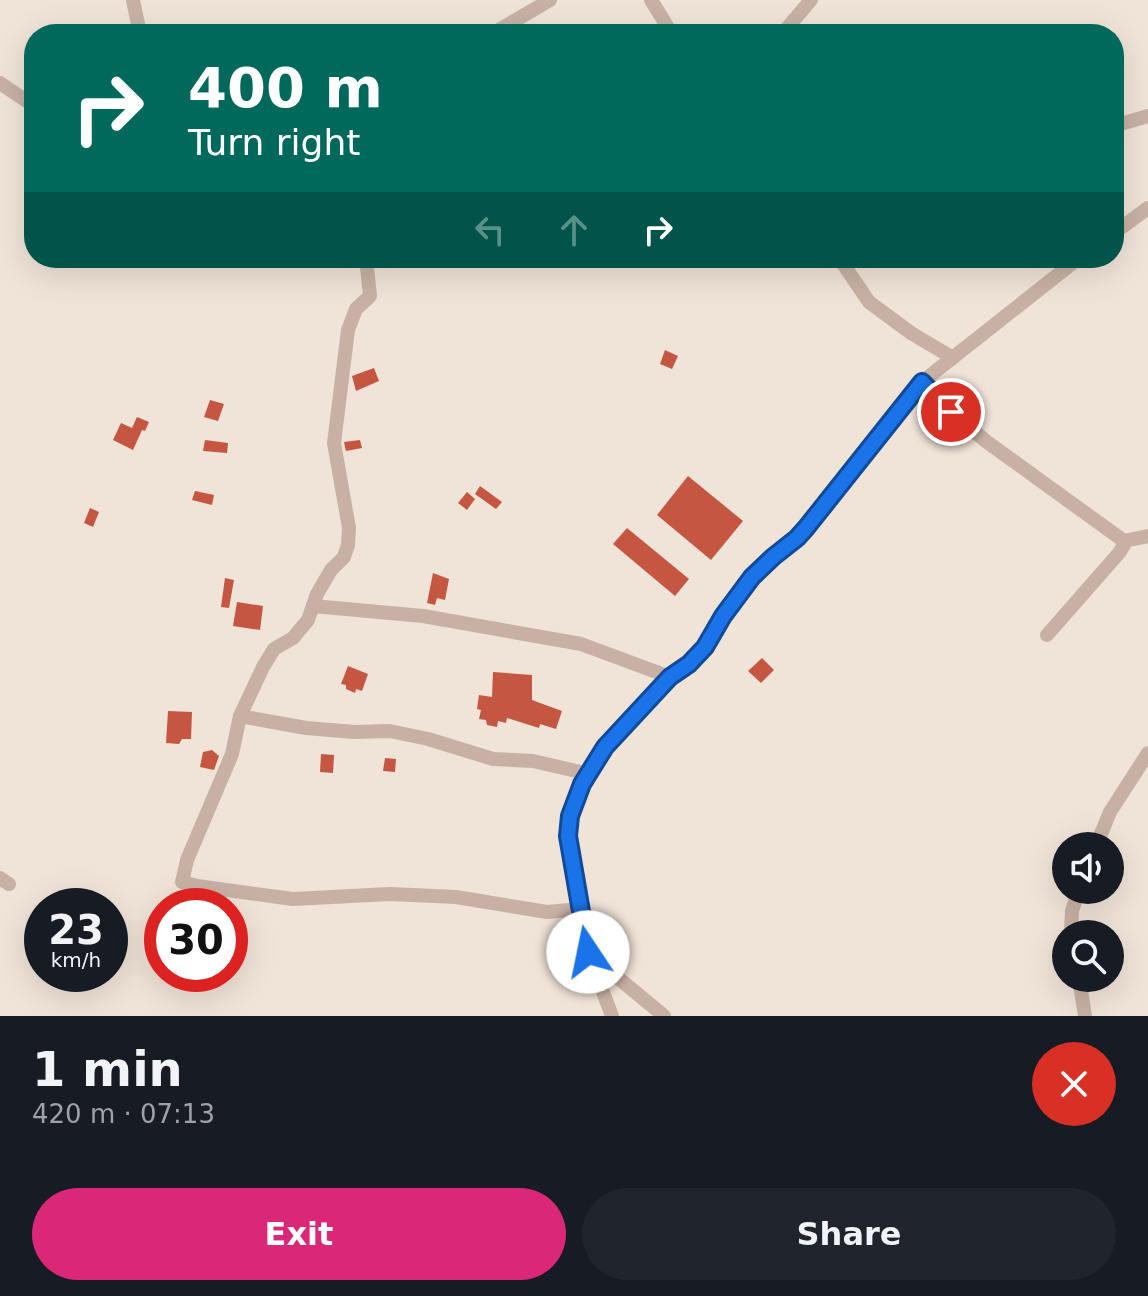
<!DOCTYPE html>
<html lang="en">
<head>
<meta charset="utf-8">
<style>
	:root { --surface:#171b24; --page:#20242c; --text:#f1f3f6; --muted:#9ea1a6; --accent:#db2777 }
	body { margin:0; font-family:"DejaVu Sans",sans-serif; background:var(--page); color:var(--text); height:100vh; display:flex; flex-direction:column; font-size:30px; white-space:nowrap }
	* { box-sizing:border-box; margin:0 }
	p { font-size:26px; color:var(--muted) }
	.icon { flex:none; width:44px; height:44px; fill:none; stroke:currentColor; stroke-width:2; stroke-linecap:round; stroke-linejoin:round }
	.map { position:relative; height:1016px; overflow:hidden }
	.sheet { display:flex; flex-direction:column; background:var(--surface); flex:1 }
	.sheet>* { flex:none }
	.top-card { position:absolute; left:24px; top:24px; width:1100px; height:244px; border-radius:32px; box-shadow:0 8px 32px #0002; background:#00695c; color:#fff; overflow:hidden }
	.buttons { position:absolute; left:1052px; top:832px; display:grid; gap:16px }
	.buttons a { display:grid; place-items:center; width:72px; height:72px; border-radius:50%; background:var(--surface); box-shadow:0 8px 32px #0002; font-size:40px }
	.speed { position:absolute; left:24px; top:888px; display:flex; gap:16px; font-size:40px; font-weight:700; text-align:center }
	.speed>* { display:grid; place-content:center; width:104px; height:104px; border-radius:50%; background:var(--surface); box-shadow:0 8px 32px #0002; line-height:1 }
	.speed small { font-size:20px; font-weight:400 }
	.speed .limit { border:12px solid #d22; background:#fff; color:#111 }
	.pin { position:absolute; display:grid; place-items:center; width:68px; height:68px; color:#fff; margin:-34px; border:4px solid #fff; border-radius:50%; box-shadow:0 2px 8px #0007 }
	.me { position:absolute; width:88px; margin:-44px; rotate:349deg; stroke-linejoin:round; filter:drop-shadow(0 0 6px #0008) }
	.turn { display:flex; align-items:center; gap:28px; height:168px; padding:0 32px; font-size:36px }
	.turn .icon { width:104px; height:104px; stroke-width:2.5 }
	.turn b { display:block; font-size:56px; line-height:68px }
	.lanes { display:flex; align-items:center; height:76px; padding:0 32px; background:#0003; justify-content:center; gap:40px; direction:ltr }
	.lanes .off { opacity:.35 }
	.round { display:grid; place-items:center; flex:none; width:84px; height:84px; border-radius:42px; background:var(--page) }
	.overview { display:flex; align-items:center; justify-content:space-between; height:136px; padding:0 32px }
	h1 { font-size:48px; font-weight:700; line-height:60px }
	.action { display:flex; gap:16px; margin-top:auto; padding:16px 32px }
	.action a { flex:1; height:92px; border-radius:48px; background:var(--accent); color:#fff; font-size:32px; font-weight:700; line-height:92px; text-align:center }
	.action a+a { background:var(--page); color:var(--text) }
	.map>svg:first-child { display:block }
	.building { fill:#c45642 }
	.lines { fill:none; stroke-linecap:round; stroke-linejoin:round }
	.minor { stroke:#c8b1a4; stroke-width:14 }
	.route-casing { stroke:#114b97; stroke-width:20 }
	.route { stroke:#1a73e8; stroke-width:14 }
</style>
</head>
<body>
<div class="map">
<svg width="1148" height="1016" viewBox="0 0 1148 1016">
	<rect width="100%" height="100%" fill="#f0e3d8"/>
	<g class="building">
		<polygon points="665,350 678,356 672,369 660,364"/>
		<polygon points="374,368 379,381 356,391 352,376"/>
		<polygon points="210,400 224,404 218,421 204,417"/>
		<polygon points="137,417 149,422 145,431 142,430 133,450 113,440 121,423 132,428"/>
		<polygon points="205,440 228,443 227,453 203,451"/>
		<polygon points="360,440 362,448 346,451 344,442"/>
		<polygon points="688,476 743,521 711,560 657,515"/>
		<polygon points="480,486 502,502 496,509 475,494"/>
		<polygon points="195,491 214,495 212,505 192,500"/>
		<polygon points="467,492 475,499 467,510 458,503"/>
		<polygon points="90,508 99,512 93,527 84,523"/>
		<polygon points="627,528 689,579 675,596 613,544"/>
		<polygon points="433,573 449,579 445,600 437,598 435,605 427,603"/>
		<polygon points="225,578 234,580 229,608 221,607"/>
		<polygon points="237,602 263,606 260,630 233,626"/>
		<polygon points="762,658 774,670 761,683 748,671"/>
		<polygon points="348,666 368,674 362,691 356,689 355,693 346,689 346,685 341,684"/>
		<polygon points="493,672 532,675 532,700 562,711 556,729 540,724 539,728 507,718 506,723 498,721 497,727 487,725 486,720 479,719 481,710 477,709 479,695 492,697"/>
		<polygon points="168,711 192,712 191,739 182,739 179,744 166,743"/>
		<polygon points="212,750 219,756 214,770 200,767 203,752"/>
		<polygon points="321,754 334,755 333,773 320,772"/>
		<polygon points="385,758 396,759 395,772 383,771"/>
	</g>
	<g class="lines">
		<g class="minor">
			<polyline points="133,0 138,24 138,34"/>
			<polyline points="651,0 672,34"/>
			<polyline points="492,34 550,0"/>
			<polyline points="782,34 811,0"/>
			<polyline points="0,83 34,106"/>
			<polyline points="1114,126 1148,116"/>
			<polyline points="1114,233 1148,208"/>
			<polyline points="366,258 370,296 356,309 348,330 334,443 349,528 348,545 344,557 331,570 317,594 308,620 293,638 274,649 263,667 240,716 232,754 187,860 182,882 197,886 293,899 390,894 456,897 547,912 580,909"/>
			<polyline points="839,258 869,302 911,333 953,358"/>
			<polyline points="922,382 951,412 987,442 1124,541"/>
			<polyline points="1124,541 1148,536"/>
			<polyline points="313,606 423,616 581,644 670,677"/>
			<polyline points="1047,635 1119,553 1124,545 1124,541"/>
			<polyline points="240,716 306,728 354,732 390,731 428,739 493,759 533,761 589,774"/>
			<polyline points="1096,846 1110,812 1148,753"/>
			<polyline points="0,878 9,884"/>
			<polyline points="1071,934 1072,911 1079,890"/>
			<polyline points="588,953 664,1016"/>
			<polyline points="1079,978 1085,1016"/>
			<polyline points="612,1016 588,952 568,836 570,816 582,784 605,747 670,677 689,664 705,647 723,616 752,577 773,557 797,538 806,528 922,382 1079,258"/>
		</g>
	</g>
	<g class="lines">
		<g class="route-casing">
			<polyline id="route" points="588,952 568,836 570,816 582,784 605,747 670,677 689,664 705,647 723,616 752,577 773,557 797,538 806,528 922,382 951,412"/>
		</g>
		<use href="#route" class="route"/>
	</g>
</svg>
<div class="buttons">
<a><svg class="icon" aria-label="sound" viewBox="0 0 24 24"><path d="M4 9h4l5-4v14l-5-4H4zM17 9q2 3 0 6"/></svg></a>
<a><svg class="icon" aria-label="search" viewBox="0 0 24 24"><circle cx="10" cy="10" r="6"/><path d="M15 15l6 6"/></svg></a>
</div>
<div class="speed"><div>23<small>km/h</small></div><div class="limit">30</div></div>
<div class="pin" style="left:951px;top:412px;background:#d93025"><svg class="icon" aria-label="arrive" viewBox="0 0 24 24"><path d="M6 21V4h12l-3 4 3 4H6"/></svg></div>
<svg class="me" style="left:588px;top:952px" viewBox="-20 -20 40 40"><circle r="19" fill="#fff"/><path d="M0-13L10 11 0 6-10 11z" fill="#1a73e8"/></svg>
<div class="top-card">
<div class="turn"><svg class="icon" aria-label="right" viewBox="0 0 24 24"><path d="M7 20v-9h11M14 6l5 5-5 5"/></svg><div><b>400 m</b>Turn right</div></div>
<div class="lanes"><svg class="icon off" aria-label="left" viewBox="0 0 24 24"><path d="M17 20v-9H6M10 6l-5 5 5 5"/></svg><svg class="icon off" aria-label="ahead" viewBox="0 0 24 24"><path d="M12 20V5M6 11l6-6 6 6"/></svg><svg class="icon" aria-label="right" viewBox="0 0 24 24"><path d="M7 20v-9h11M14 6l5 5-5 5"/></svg></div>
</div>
</div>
<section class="sheet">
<div class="overview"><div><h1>1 min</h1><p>420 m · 07:13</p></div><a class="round" style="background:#d93025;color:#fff"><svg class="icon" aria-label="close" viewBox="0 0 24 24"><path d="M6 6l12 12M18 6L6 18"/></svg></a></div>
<div class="action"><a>Exit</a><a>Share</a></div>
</section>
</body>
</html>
